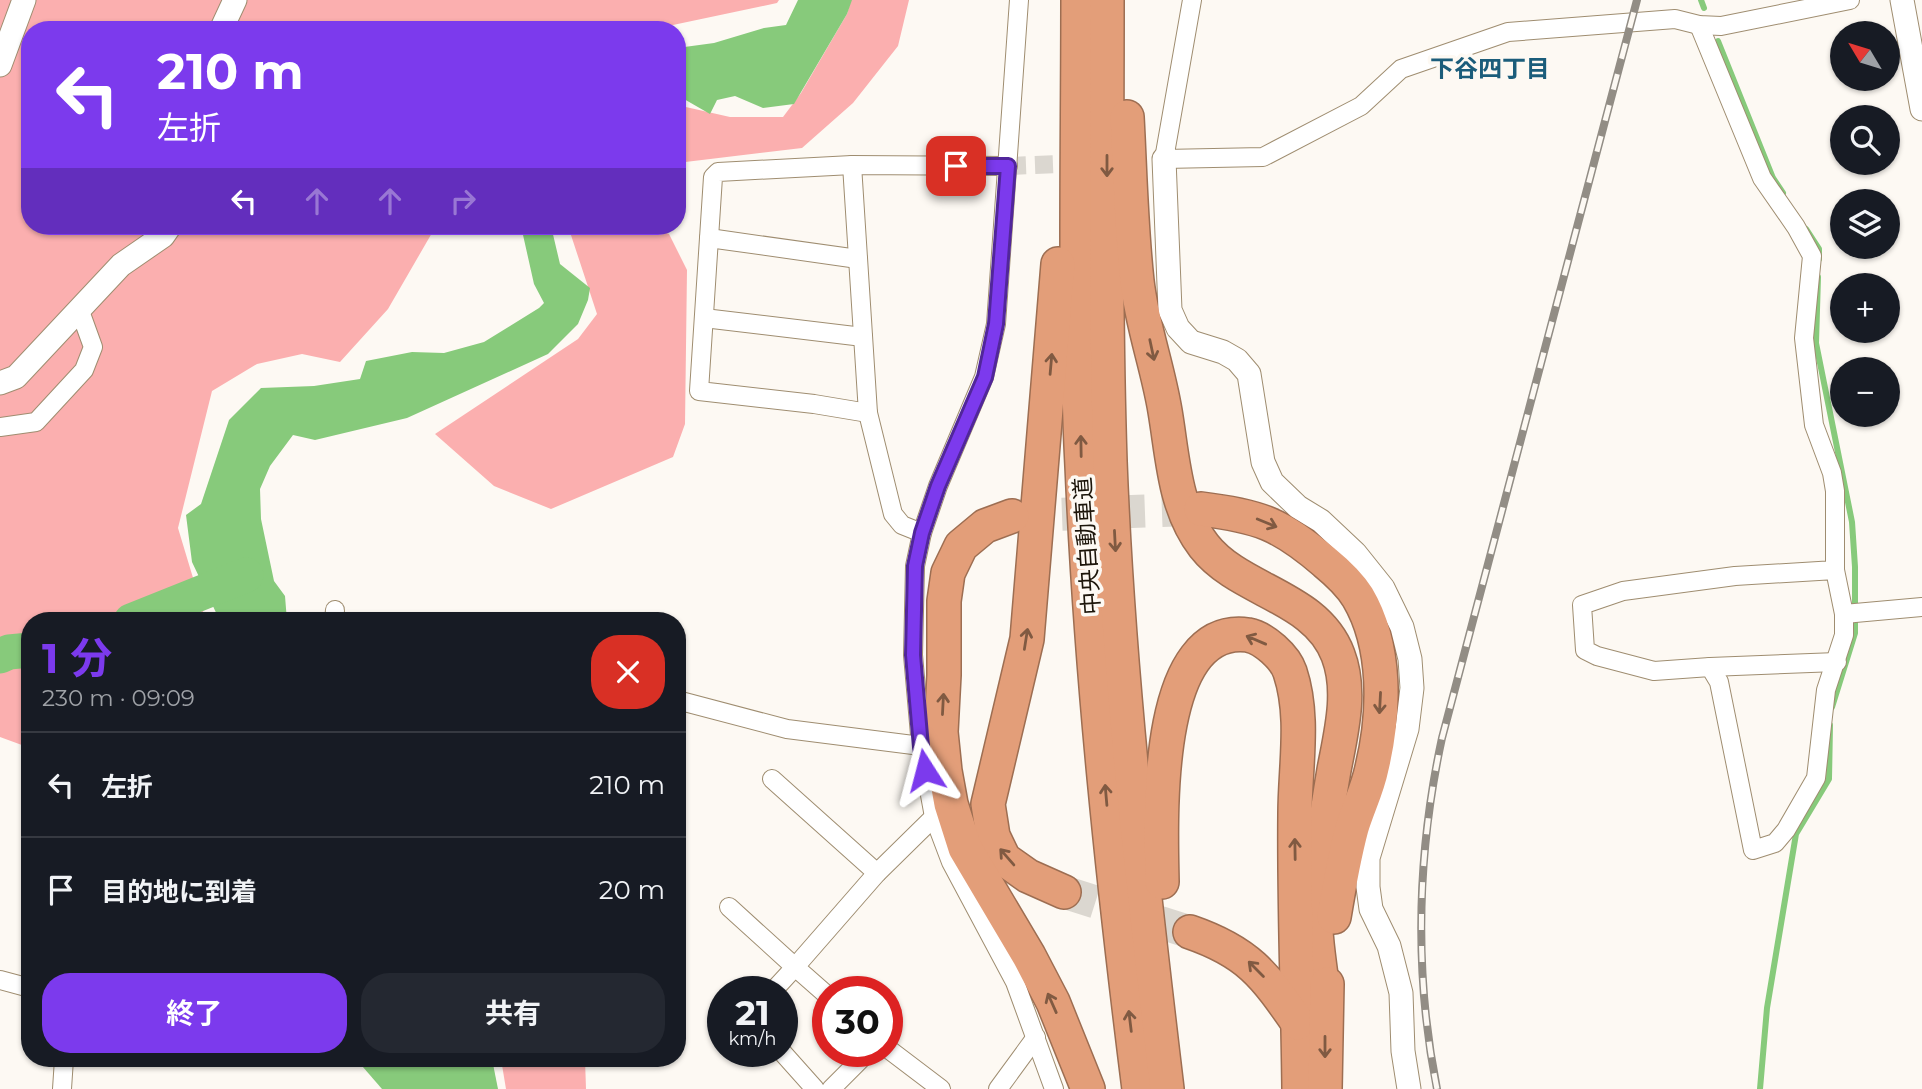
<!DOCTYPE html>
<html lang="ja">
<head>
<meta charset="utf-8">
<style>
	:root { --surface:#171b24; --page:#242831; --text:#f1f3f6; --muted:#9ea1a6; --line:#363941; --accent:#7c3aed }
	body { margin:0; font-family:Montserrat,"Noto Sans JP",sans-serif; background:var(--page); color:var(--text); height:100vh; display:flex; flex-direction:column; font-size:26px; white-space:nowrap }
	* { box-sizing:border-box; margin:0 }
	p { font-size:23px; color:var(--muted) }
	.icon { flex:none; width:38px; height:38px; fill:none; stroke:currentColor; stroke-width:2; stroke-linecap:round; stroke-linejoin:round }
	.map { position:relative; flex:1; overflow:hidden }
	.panel { position:absolute; left:21px; top:612px; width:665px; height:455px; display:flex; flex-direction:column; background:var(--surface); border-radius:28px; box-shadow:0 2px 5px #0004 }
	.panel>* { flex:none }
	.banner { position:absolute; left:21px; top:21px; width:665px; height:214px; border-radius:28px; box-shadow:0 2px 5px #0004; background:#7c3aed; color:#fff; overflow:hidden }
	.needle { width:46px; rotate:308deg }
	.fabs { position:absolute; left:1830px; top:21px; display:grid; gap:14px }
	.fabs a { display:grid; place-items:center; width:70px; height:70px; border-radius:50%; background:var(--surface); box-shadow:0 2px 5px #0004; font-size:35px }
	.speed { position:absolute; left:707px; top:976px; display:flex; gap:14px; font-size:35px; font-weight:700; text-align:center }
	.speed>* { display:grid; place-content:center; width:91px; height:91px; border-radius:50%; background:var(--surface); box-shadow:0 2px 5px #0004; line-height:1 }
	.speed small { font-size:18px; font-weight:400 }
	.speed .limit { border:10px solid #d22; background:#fff; color:#111 }
	.pin { position:absolute; display:grid; place-items:center; width:60px; height:60px; color:#fff; margin:-30px; border-radius:14px; box-shadow:0 4px 10px #0006 }
	.me { position:absolute; width:77px; margin:-38px; rotate:351deg; stroke-linejoin:round; filter:drop-shadow(0 0 5px #0008) }
	.turn { display:flex; align-items:center; gap:24px; height:147px; padding:0 21px; font-size:32px }
	.turn .icon { width:91px; height:91px; stroke-width:2.5 }
	.turn b { display:block; font-size:49px; line-height:60px }
	.lanes { display:flex; align-items:center; height:66px; padding:0 21px; background:#0003; justify-content:center; gap:35px; direction:ltr }
	.lanes .off { opacity:.35 }
	.round { display:grid; place-items:center; flex:none; width:74px; height:74px; border-radius:28px; background:var(--page) }
	.headline { display:flex; align-items:center; justify-content:space-between; height:119px; padding:0 21px }
	h1 { font-size:42px; font-weight:700; line-height:52px; color:var(--accent) }
	.action { display:flex; gap:14px; margin-top:auto; padding:14px 21px }
	.action a { flex:1; height:80px; border-radius:28px; background:var(--accent); color:#fff; font-size:28px; font-weight:700; line-height:80px; text-align:center }
	.action a+a { background:var(--page); color:var(--text) }
	ul { padding:0; list-style:none }
	li { display:flex; align-items:center; gap:21px; height:105px; padding:0 21px; border-top:2px solid var(--line) }
	li div { flex:1 }
	li b { display:block; font-size:26px }
	li em { font-style:normal }
	.map>svg:first-child { display:block }
	.green { fill:#fbafaf }
	.water { fill:#87ca7b }
	.lines { fill:none; stroke-linecap:round; stroke-linejoin:round }
	.stream { stroke:#87ca7b; stroke-width:6 }
	.river { stroke:#87ca7b; stroke-width:35 }
	.minor-tunnel { stroke:#dbd7d0; stroke-width:18; stroke-dasharray:18 9; stroke-linecap:butt }
	.motorway-tunnel { stroke:#dbd7d0; stroke-width:33; stroke-dasharray:33 17; stroke-linecap:butt }
	.minor-casing { stroke:#9f8d70; stroke-width:20 }
	.tertiary-casing { stroke:#9f8d70; stroke-width:25 }
	.motorway-casing { stroke:#9d6e52; stroke-width:36 }
	.minor { stroke:#fff; stroke-width:18 }
	.tertiary { stroke:#fff; stroke-width:23 }
	.motorway { stroke:#e39e79; stroke-width:33 }
	.rail-casing { stroke:#928d85; stroke-width:8 }
	.rail { stroke:#fdf9f3; stroke-width:5; stroke-dasharray:16; stroke-linecap:butt }
	.oneway { stroke:#805a42 }
	.route-casing { stroke:#51269a; stroke-width:18 }
	.route { stroke:#7c3aed; stroke-width:12 }
	.labels { text-anchor:middle; stroke-width:7; stroke-linejoin:round; paint-order:stroke }
	.street-label { font-size:23px; fill:#1c150a; stroke:#fdf9f3 }
	.neighbourhood-label { font-size:24px; font-weight:bold; fill:#1b5d7b; stroke:#fdf9f3 }
</style>
</head>
<body>
<div class="map">
<svg width="1922" height="1089" viewBox="0 0 1922 1089">
	<rect width="100%" height="100%" fill="#fdf9f3"/>
	<g class="green">
		<polygon points="0,0 779,0 777,3 654,29 536,21 529,30 30,30 30,226 436,226 388,309 340,362 302,354 257,364 212,391 178,528 206,621 30,621 30,748 0,737"/>
		<polygon points="851,0 909,0 898,46 853,103 802,148 677,163 677,105 730,117 783,117 801,93 847,14"/>
		<polygon points="568,226 651,226 669,234 687,270 685,424 673,457 551,509 494,486 435,434 578,339 597,314"/>
		<polygon points="501,1059 585,1059 586,1089 506,1089"/>
	</g>
	<g class="water">
		<polygon points="798,0 852,0 847,14 794,104 763,108 735,96 717,100 710,114 677,95 677,48 714,43 764,28 786,25"/>
		<polygon points="521,226 551,226 560,264 590,288 588,300 578,324 548,354 407,418 315,440 293,435 270,466 260,489 261,519 274,581 285,596 287,621 220,621 192,562 186,515 201,504 229,420 261,388 314,386 360,379 366,361 412,352 444,353 484,342 539,308 544,303 534,284"/>
		<polygon points="356,1059 492,1059 498,1089 382,1089"/>
	</g>
	<g class="lines">
		<g class="stream">
			<polyline points="1701,0 1704,8"/>
			<polyline points="1718,41 1773,178 1783,193"/>
			<polyline points="1806,229 1819,249 1819,259"/>
			<polyline points="1818,277 1816,343 1852,522 1855,567 1855,633 1832,707"/>
			<polyline points="1760,1089 1767,1008 1796,834 1829,779 1830,725"/>
		</g>
		<g class="river">
			<polyline points="131,621 246,575"/>
			<polyline points="0,656 9,652 30,650"/>
		</g>
		<polyline class="minor-tunnel" points="1008,166 1085,163"/>
		<g class="motorway-tunnel">
			<polyline points="1012,516 1201,509"/>
			<polyline points="1064,892 1190,932"/>
		</g>
		<g class="minor-casing">
			<g id="minor">
				<polyline points="1019,0 996,324 984,377 938,486 922,533 915,566 913,655 921,746 934,817 951,862 1015,982 1054,1089"/>
				<polyline points="1192,0 1164,159 1263,157 1361,106 1401,69 1508,32 1675,19 1699,25 1721,26 1850,0"/>
				<polyline points="1699,25 1762,178 1796,227 1812,256 1804,338 1814,425 1832,473 1835,491 1835,570 1844,614 1844,635 1826,690 1816,778 1786,830 1775,843 1753,850 1719,682 1710,667 1654,671 1597,656 1585,650 1582,605 1623,591 1735,576 1835,570"/>
				<polyline points="852,165 868,413 893,514 902,525 922,533"/>
				<polyline points="709,238 858,259"/>
				<polyline points="704,318 863,337"/>
				<polyline points="868,413 814,404 699,391 713,177 718,172 852,165 1008,166"/>
				<polyline points="0,427 36,422 84,370 93,347 80,311"/>
				<polyline points="1844,614 1922,607"/>
				<polyline points="334,621 335,610"/>
				<polyline points="1710,667 1837,662"/>
				<polyline points="677,700 787,729 921,746"/>
				<polyline points="772,779 877,873"/>
				<polyline points="729,907 795,967 772,992"/>
				<polyline points="0,980 30,988"/>
				<polyline points="828,996 795,967 877,873 934,817"/>
				<polyline points="887,1048 941,1089"/>
				<polyline points="782,1052 815,1089"/>
				<polyline points="62,1089 64,1059"/>
				<polyline points="831,1089 868,1052"/>
				<polyline points="998,1089 1036,1037"/>
			</g>
		</g>
		<g class="tertiary-casing">
			<g id="tertiary">
				<polyline points="1902,0 1922,109"/>
				<polyline points="221,30 235,0"/>
				<polyline points="0,65 24,0"/>
				<polyline points="1164,159 1170,310 1178,328 1191,342 1223,352 1237,360 1249,374 1263,462 1272,482 1298,507 1321,521 1355,553 1383,588 1402,627 1410,659 1412,688 1407,729 1368,858 1368,887 1371,909 1389,946 1401,993 1403,1051 1409,1089"/>
				<polyline points="0,383 16,377 121,265 163,236 170,226"/>
			</g>
		</g>
		<g class="motorway-casing">
			<g id="motorway">
				<path d="M1078,0c0,155 -4,311 4,466 9,209 31,416 57,623"/>
				<path d="M1107,0c0,154 -2,307 3,461 8,210 32,419 57,628"/>
				<path d="M1127,117c3,55 4,110 10,164 5,44 21,87 28,130 8,47 9,96 39,135 36,46 112,50 134,109 14,36 3,78 -4,115 -7,41 -14,84 -18,126 -3,37 5,74 9,111"/>
				<polyline points="1058,264 1027,639 988,804 993,836 1004,859 1028,876 1064,892"/>
				<path d="M1201,509c58,7 80,15 124,53 11,9 25,22 33,35 29,49 27,117 14,171 -4,20 -14,40 -20,60 -8,30 -13,59 -18,89"/>
				<polyline points="1012,516 985,526 961,546 948,573 944,601 944,675 941,732 945,771 951,804 965,848 1029,956 1053,1002 1088,1089"/>
				<path d="M1162,882c-1,-59 -10,-260 86,-247 16,3 37,22 42,37 15,45 5,95 5,142 -1,91 3,183 4,275"/>
				<path d="M1190,932c58,20 74,42 108,91"/>
				<polyline points="1325,1089 1327,984"/>
			</g>
		</g>
		<use href="#minor" class="minor"/>
		<use href="#tertiary" class="tertiary"/>
		<use href="#motorway" class="motorway"/>
		<g class="rail-casing">
			<path id="rail" d="M1437,1089c-23,-116 -20,-235 5,-351l195,-738"/>
		</g>
		<use href="#rail" class="rail"/>
	</g>
	<defs><path id="oneway-shaft" d="M-6 0H5M1.5-3L5.5 0L1.5 3" fill="none" stroke-width="1.6" stroke-linecap="round" stroke-linejoin="round" transform="scale(1.75)"/></defs>
	<g class="oneway">
		<use href="#oneway-shaft" transform="translate(1107 166) rotate(90)"/>
		<use href="#oneway-shaft" transform="translate(1152 350) rotate(78)"/>
		<use href="#oneway-shaft" transform="translate(1051 364) rotate(-85)"/>
		<use href="#oneway-shaft" transform="translate(1081 446) rotate(-91)"/>
		<use href="#oneway-shaft" transform="translate(1267 523) rotate(22)"/>
		<use href="#oneway-shaft" transform="translate(1115 541) rotate(87)"/>
		<use href="#oneway-shaft" transform="translate(1026 639) rotate(-81)"/>
		<use href="#oneway-shaft" transform="translate(1256 640) rotate(-157)"/>
		<use href="#oneway-shaft" transform="translate(1380 703) rotate(93)"/>
		<use href="#oneway-shaft" transform="translate(943 704) rotate(-87)"/>
		<use href="#oneway-shaft" transform="translate(1106 795) rotate(-95)"/>
		<use href="#oneway-shaft" transform="translate(1295 849) rotate(-91)"/>
		<use href="#oneway-shaft" transform="translate(1007 857) rotate(-131)"/>
		<use href="#oneway-shaft" transform="translate(1256 969) rotate(-135)"/>
		<use href="#oneway-shaft" transform="translate(1052 1003) rotate(-114)"/>
		<use href="#oneway-shaft" transform="translate(1130 1021) rotate(-97)"/>
		<use href="#oneway-shaft" transform="translate(1325 1047) rotate(90)"/>
	</g>
	<g class="lines">
		<g class="route-casing">
			<polyline id="route" points="925,770 921,747 913,655 915,566 922,533 938,486 985,377 996,324 1008,166 956,166"/>
		</g>
		<use href="#route" class="route"/>
	</g>
	<g class="labels">
		<g class="street-label">
			<text transform="translate(1087 546) rotate(-94)" y="8">中央自動車道</text>
		</g>
		<g class="neighbourhood-label">
			<text x="1490" y="77">下谷四丁目</text>
		</g>
	</g>
</svg>
<div class="fabs">
<a><svg class="needle" viewBox="-14 -14 28 28"><path d="M0-13l5 13h-10z" fill="#e53935"/><path d="M0 13l5-13h-10z" fill="#9ea1a6"/></svg></a>
<a><svg class="icon" aria-label="search" viewBox="0 0 24 24"><circle cx="10" cy="10" r="6"/><path d="M15 15l6 6"/></svg></a>
<a><svg class="icon" aria-label="layers" viewBox="0 0 24 24"><path d="M12 4l9 5-9 5-9-5zM3 14l9 5 9-5"/></svg></a>
<a>+</a>
<a>−</a>
</div>
<div class="speed"><div>21<small>km/h</small></div><div class="limit">30</div></div>
<div class="pin" style="left:956px;top:166px;background:#d93025"><svg class="icon" aria-label="arrive" viewBox="0 0 24 24"><path d="M6 21V4h12l-3 4 3 4H6"/></svg></div>
<svg class="me" style="left:925px;top:770px" viewBox="-20 -20 40 40"><path d="M0-17L14 15 0 8-14 15z" fill="#7c3aed" stroke="#fff" stroke-width="4"/></svg>
<div class="banner">
<div class="turn"><svg class="icon" aria-label="left" viewBox="0 0 24 24"><path d="M17 20v-9H6M10 6l-5 5 5 5"/></svg><div><b>210 m</b>左折</div></div>
<div class="lanes"><svg class="icon" aria-label="left" viewBox="0 0 24 24"><path d="M17 20v-9H6M10 6l-5 5 5 5"/></svg><svg class="icon off" aria-label="ahead" viewBox="0 0 24 24"><path d="M12 20V5M6 11l6-6 6 6"/></svg><svg class="icon off" aria-label="ahead" viewBox="0 0 24 24"><path d="M12 20V5M6 11l6-6 6 6"/></svg><svg class="icon off" aria-label="right" viewBox="0 0 24 24"><path d="M7 20v-9h11M14 6l5 5-5 5"/></svg></div>
</div>
<section class="panel">
<div class="headline"><div><h1>1 分</h1><p>230 m · 09:09</p></div><a class="round" style="background:#d93025;color:#fff"><svg class="icon" aria-label="close" viewBox="0 0 24 24"><path d="M6 6l12 12M18 6L6 18"/></svg></a></div>
<ul>
<li><svg class="icon" aria-label="left" viewBox="0 0 24 24"><path d="M17 20v-9H6M10 6l-5 5 5 5"/></svg><div><b>左折</b></div><em>210 m</em></li>
<li><svg class="icon" aria-label="arrive" viewBox="0 0 24 24"><path d="M6 21V4h12l-3 4 3 4H6"/></svg><div><b>目的地に到着</b></div><em>20 m</em></li>
</ul>
<div class="action"><a>終了</a><a>共有</a></div>
</section>
</div>
</body>
</html>
